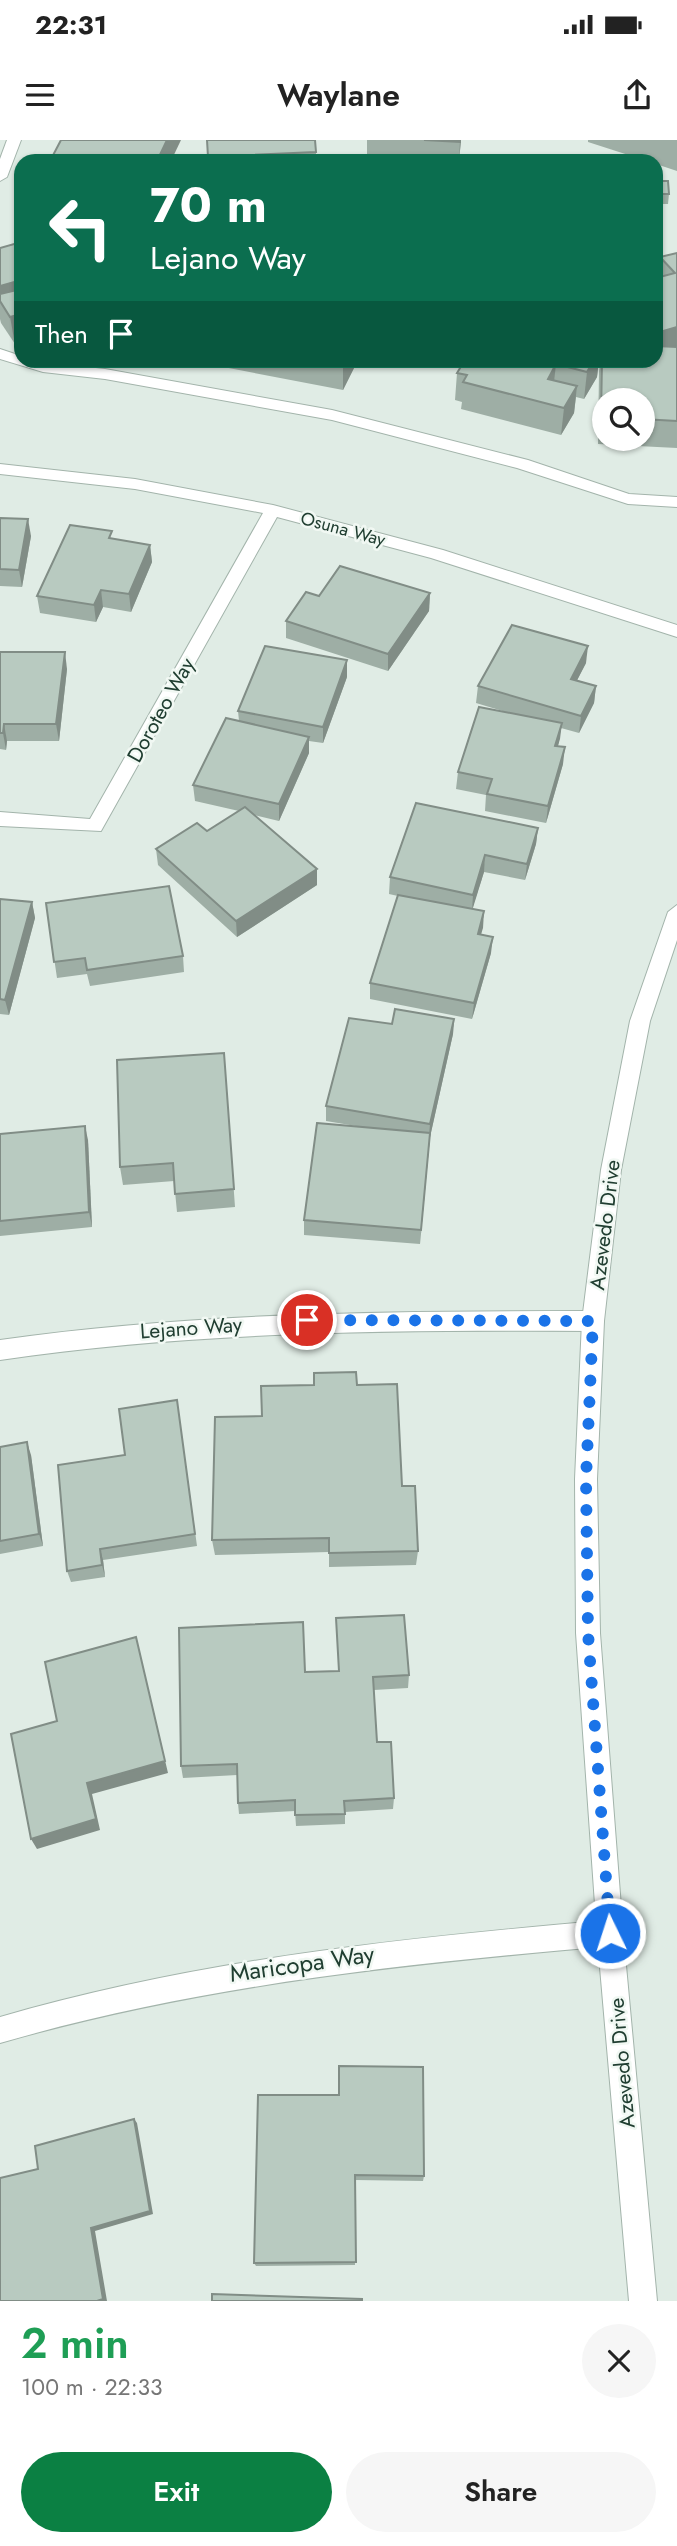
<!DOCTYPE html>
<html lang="en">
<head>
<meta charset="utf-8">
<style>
	:root { --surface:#fff; --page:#f6f6f6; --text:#222; --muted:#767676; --accent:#0b8043 }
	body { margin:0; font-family:Jost,sans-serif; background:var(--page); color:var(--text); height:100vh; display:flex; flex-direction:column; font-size:26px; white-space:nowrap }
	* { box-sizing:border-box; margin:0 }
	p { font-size:23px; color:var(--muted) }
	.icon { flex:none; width:38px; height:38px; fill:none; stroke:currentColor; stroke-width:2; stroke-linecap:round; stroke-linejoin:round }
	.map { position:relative; height:2161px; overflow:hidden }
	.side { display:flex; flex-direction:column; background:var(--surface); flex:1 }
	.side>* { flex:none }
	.top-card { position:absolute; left:14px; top:14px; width:649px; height:214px; border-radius:21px; box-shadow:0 2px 5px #0004; background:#0b6e4f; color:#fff; overflow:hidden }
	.buttons { position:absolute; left:592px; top:248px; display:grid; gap:14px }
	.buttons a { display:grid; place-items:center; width:63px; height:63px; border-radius:50%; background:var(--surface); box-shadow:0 2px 5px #0004; font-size:35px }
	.pin { position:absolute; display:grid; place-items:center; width:60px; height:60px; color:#fff; margin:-30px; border:4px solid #fff; border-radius:50%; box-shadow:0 2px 7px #0007 }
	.me { position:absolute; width:77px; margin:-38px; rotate:356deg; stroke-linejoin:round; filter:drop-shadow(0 0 5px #0008) }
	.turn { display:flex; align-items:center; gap:24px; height:147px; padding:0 21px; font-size:32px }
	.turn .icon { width:91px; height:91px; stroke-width:2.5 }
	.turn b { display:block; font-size:49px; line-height:60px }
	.then { display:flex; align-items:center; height:66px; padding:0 21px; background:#0003; gap:14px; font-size:26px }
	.round { display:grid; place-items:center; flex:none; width:74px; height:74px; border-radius:37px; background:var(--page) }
	.headline { display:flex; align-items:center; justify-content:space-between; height:119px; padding:0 21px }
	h1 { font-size:42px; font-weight:600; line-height:52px; color:#1e9e55 }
	.primary-button { display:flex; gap:14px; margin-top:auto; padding:14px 21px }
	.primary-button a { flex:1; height:80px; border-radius:42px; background:var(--accent); color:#fff; font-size:28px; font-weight:600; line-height:80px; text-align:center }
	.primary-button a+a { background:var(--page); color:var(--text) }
	.status { display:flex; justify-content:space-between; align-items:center; height:49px; padding:0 35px; background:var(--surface); direction:ltr }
	.status svg { height:19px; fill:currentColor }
	header { display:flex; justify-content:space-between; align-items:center; height:91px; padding:0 21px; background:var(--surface); font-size:32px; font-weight:600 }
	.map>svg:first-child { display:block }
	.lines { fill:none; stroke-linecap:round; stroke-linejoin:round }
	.service-casing { stroke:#a3b4ab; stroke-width:2 }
	.minor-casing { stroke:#a3b4ab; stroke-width:2 }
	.tertiary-casing { stroke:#a3b4ab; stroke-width:2 }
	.service { fill:#fff; fill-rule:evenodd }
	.minor { fill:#fff; fill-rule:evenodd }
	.tertiary { fill:#fff; fill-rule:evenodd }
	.wall { fill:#9eaea5; fill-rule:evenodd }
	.shaded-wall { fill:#818d86 }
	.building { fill:#b8cac0; stroke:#818d86; stroke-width:2 }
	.route { stroke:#1a73e8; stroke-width:12; stroke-dasharray:0 21.6 }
	.labels { text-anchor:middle; stroke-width:5; stroke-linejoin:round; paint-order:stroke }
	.far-street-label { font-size:18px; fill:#203e31; stroke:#f1f8f3 }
	.street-label { font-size:21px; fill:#203e31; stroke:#f1f8f3 }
	.near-street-label { font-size:24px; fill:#203e31; stroke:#f1f8f3 }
</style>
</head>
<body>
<div class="status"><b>22:31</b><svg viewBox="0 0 49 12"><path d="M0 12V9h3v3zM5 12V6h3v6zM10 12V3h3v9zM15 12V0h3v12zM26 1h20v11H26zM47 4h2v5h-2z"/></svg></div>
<header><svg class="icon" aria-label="menu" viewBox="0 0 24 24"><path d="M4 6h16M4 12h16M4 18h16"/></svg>Waylane<svg class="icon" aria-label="share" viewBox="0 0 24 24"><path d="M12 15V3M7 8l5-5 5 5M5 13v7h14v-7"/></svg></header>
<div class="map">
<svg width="677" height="2161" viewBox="0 0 677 2161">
	<rect width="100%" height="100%" fill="#e0ece5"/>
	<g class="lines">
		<g class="service-casing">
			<g id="service">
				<polygon points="7,0 21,0 7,37 0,41 0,19"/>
				<polygon points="0,209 21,216 21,220 105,229 332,270 528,320 629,354 677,357 677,367 628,364 517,328 332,280 105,239 43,232 0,219"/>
			</g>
		</g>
		<g class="minor-casing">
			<g id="minor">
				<polygon points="0,324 135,339 273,365 443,410 677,485 677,497 431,418 277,377 101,691 0,686 0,672 90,679 263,373 135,349 0,334"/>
				<path d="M593,1171l8,3 3,7 -3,7 -8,3c-199,-1 -396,0 -593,29v-20c197,-28 394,-29 593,-29z"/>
				<path d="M610,1780l9,4 4,9 -4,9 -9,4c-207,18 -410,39 -610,97v-26c200,-58 403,-79 610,-97z"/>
			</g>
		</g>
		<g class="tertiary-casing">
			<polygon id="tertiary" points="677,765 677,800 650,881 621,1030 604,1181 597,1339 600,1493 623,1793 657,2161 629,2161 597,1793 576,1493 575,1339 582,1181 601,1030 630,881 668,772"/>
		</g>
		<use href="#service" class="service"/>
		<use href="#minor" class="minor"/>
		<use href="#tertiary" class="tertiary"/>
	</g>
	<g class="wall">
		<polygon points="207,0 316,12 316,21 209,21"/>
		<polygon points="367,0 461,0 459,21 367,21"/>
		<polygon points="588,0 677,0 677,31 656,24 656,21 647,21 588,2"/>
		<polygon points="656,41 669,54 668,64 656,64"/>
		<polygon points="21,102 21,202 15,204 1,183 0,179 0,108"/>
		<path d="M677,113v195l-79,-4 1,-73 2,-11h55v-82h1l3,-21zM604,261h38v38h-38z"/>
		<polygon points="187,220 358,220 343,250"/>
		<polygon points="465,220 599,220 597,237 584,259 576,257 574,273 561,295 461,269 462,262 455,260 457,233"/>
		<polygon points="0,378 31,396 22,447 0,446"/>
		<polygon points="113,399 150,405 152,422 131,472 103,467 96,482 40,473 37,456"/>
		<polygon points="430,453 429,471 388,531 286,498 286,481 319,456"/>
		<polygon points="0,512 67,529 59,601 7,601 6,610 0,609"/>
		<polygon points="586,523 577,540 596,546 594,563 579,593 561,588 558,606 563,624 546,683 485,671 486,655 456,649 458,632 506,572 476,563 478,546"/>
		<polygon points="347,537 323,603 309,601 309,613 279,681 254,675 317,729 317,745 237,797 158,725 156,709 207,691 239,671 195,661 193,645 239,581 238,571"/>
		<polygon points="538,688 536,704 525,740 484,732 472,769 484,771 481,795 491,813 472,879 370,859 370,843 398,756 389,754 390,737"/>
		<polygon points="0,759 32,762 35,778 9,875 0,874"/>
		<polygon points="46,763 183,816 184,832 90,846 87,834 57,838"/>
		<polygon points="454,879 453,894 430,997 420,1104 304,1095 304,1080 362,987 326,981 326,966 392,884"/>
		<polygon points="224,913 235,1067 177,1072 174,1041 123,1045 120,1027"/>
		<polygon points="0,994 88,1000 92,1087 0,1096"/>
		<polygon points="177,1260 197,1406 103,1420 105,1437 71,1442 67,1431 125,1315"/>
		<polygon points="262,1276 402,1346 418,1411 416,1425 329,1427 329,1412 215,1415 212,1400"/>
		<polygon points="0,1307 31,1315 43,1406 0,1414"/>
		<polygon points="336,1478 409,1535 408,1548 374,1550 377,1602 394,1658 393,1669 345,1672 345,1684 296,1686 295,1671 239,1674 238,1663 237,1635 183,1638 181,1626 305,1532 339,1531"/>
		<polygon points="339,1955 424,2036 423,2041 355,2040 355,2125 256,2126 254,2123"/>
	</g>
	<g class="shaded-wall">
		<polygon points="167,0 181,0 171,21 157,21"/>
		<polygon points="460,0 461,0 459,21"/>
		<polygon points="18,141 21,162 0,161 0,146"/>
		<polygon points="21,174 21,202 15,204 10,177"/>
		<polygon points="677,177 677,214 656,219 660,192"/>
		<polygon points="345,220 358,220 343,250 343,223"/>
		<polygon points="594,220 599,220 597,237 584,259 587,232"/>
		<polygon points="556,224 553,251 548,239"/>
		<polygon points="577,246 574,273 561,295 564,268"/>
		<polygon points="28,379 31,396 22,447 19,430"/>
		<polygon points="150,405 152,422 131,472 129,454"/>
		<polygon points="101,450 103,467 96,482 94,465"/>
		<polygon points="430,453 429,471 388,531 388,514"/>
		<polygon points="588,506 586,523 569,556 571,539"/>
		<polygon points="65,512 67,529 59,601 56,584"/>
		<polygon points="347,520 347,537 323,603 323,587"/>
		<polygon points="596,546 594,563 579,593 581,576"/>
		<polygon points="562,583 560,599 553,622 555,606"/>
		<polygon points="4,584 7,601 6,610 3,593"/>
		<polygon points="309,597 309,613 279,681 279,664"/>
		<polygon points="565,607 563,624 546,683 548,666"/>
		<polygon points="538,688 536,704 525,740 527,724"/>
		<polygon points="485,715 484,732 472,771 473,755"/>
		<polygon points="317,729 317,745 237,797 236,781"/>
		<polygon points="32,762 35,778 9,875 5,860"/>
		<polygon points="484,771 483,788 476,810 478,794"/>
		<polygon points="493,797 491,813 472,879 474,863"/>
		<polygon points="454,879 453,894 430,997 420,1104 430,984"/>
		<polygon points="85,986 88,1000 92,1087 89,1072"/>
		<polygon points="27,1302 31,1315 43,1406 39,1394"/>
		<polygon points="100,1409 103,1420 105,1437 102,1425"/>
		<polygon points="139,1510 168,1633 92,1654 100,1690 37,1709 31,1699 87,1643"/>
		<polygon points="134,1979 137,1983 153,2074 95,2091 107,2161 97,2161 91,2088"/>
	</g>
	<g class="building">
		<polygon points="61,0 167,0 157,21 50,21"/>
		<polygon points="207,0 315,0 316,12 208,17"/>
		<polygon points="424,0 460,0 460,2"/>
		<polygon points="656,41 668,41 669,54 656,54"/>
		<polygon points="21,102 21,146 18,141 0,146 0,108"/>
		<polygon points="677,113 677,187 660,192 656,187 656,138 675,133 660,117"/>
		<polygon points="21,149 21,174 10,177 0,161 0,154"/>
		<polygon points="656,206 677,207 677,281 642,279 642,261 604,261 604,277 601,277 602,220 656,220"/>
		<polygon points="331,220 345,220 343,223"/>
		<polygon points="465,220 483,220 498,224 500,220 594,220 587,232 556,224 548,239 577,246 564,268 463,242 467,235 457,233"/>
		<polygon points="0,378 28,379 19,430 0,429"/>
		<polygon points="70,385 112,391 109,398 150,405 129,454 101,450 94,465 37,456"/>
		<polygon points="340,426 430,453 388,514 286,481 306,452 319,456"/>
		<polygon points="512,485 588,506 571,539 596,546 581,576 478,546"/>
		<polygon points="265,506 347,520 323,587 238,571"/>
		<polygon points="0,512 65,512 56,584 4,584 3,593 0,593"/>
		<polygon points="479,567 562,583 555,606 565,607 548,666 487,654 492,639 458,632"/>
		<polygon points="226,578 309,597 279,664 193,645"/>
		<polygon points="416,663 538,688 527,724 485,715 473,755 390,737"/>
		<polygon points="245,667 317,729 236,781 156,709 197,683 207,691"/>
		<polygon points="169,746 183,816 87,830 85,818 54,822 46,763"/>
		<polygon points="398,755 484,771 478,794 493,797 474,863 370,843"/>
		<polygon points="0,759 32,762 5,860 0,859"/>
		<polygon points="395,869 454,879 430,984 326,966 349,878 392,884"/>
		<polygon points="224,913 234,1049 175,1054 173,1023 120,1027 117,920"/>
		<polygon points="317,983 430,993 421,1090 304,1080"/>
		<polygon points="85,986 89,1072 0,1081 0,994"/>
		<polygon points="356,1232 357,1245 397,1244 402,1346 415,1346 418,1411 329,1413 329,1398 212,1400 215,1277 262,1276 261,1246 314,1245 314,1233"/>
		<polygon points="177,1260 195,1394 100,1409 102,1425 67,1431 58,1325 125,1315 119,1269"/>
		<polygon points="27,1302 39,1394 0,1401 0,1307"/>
		<polygon points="404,1475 409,1535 373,1537 377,1602 391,1602 394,1658 344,1661 345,1674 295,1675 295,1660 238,1663 237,1624 181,1626 179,1488 303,1482 305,1532 339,1531 336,1478"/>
		<polygon points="136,1497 165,1621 87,1643 96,1679 31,1699 11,1594 57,1581 45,1522"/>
		<polygon points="339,1926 423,1927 424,2036 355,2035 356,2122 254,2123 258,1955 339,1955"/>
		<polygon points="134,1979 150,2071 91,2088 103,2159 97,2161 0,2161 0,2038 38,2029 35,2006"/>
		<polygon points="212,2154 362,2159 362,2161 212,2161"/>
	</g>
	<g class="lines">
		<polyline class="route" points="307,1180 593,1181 586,1339 588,1493 610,1793"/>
	</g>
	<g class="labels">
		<g class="far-street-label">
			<text transform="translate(343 389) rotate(15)" y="6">Osuna Way</text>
		</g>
		<g class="street-label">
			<text transform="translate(161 570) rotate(-61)" y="7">Doroteo Way</text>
			<text transform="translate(605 1085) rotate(-83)" y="7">Azevedo Drive</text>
			<text transform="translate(191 1188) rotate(-4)" y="7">Lejano Way</text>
			<text transform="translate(622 1923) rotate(-95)" y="7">Azevedo Drive</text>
		</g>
		<g class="near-street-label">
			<text transform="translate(302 1824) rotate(-8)" y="8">Maricopa Way</text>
		</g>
	</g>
</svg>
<div class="buttons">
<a><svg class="icon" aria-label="search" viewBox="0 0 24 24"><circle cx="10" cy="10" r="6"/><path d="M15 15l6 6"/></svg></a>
</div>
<div class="pin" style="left:307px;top:1180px;background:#d93025"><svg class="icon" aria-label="arrive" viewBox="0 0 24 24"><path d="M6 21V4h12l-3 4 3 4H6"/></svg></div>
<svg class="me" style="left:610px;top:1793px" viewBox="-20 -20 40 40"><circle r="17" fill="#1a73e8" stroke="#fff" stroke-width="3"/><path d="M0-11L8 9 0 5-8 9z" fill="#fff"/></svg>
<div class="top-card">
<div class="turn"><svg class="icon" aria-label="left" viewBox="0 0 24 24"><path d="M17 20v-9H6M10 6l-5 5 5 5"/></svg><div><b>70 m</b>Lejano Way</div></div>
<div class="then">Then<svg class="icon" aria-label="arrive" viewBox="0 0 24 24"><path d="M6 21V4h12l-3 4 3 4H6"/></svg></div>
</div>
</div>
<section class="side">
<div class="headline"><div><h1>2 min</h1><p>100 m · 22:33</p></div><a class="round"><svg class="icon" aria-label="close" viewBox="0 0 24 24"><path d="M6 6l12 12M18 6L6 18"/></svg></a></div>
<div class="primary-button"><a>Exit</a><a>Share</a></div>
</section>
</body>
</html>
